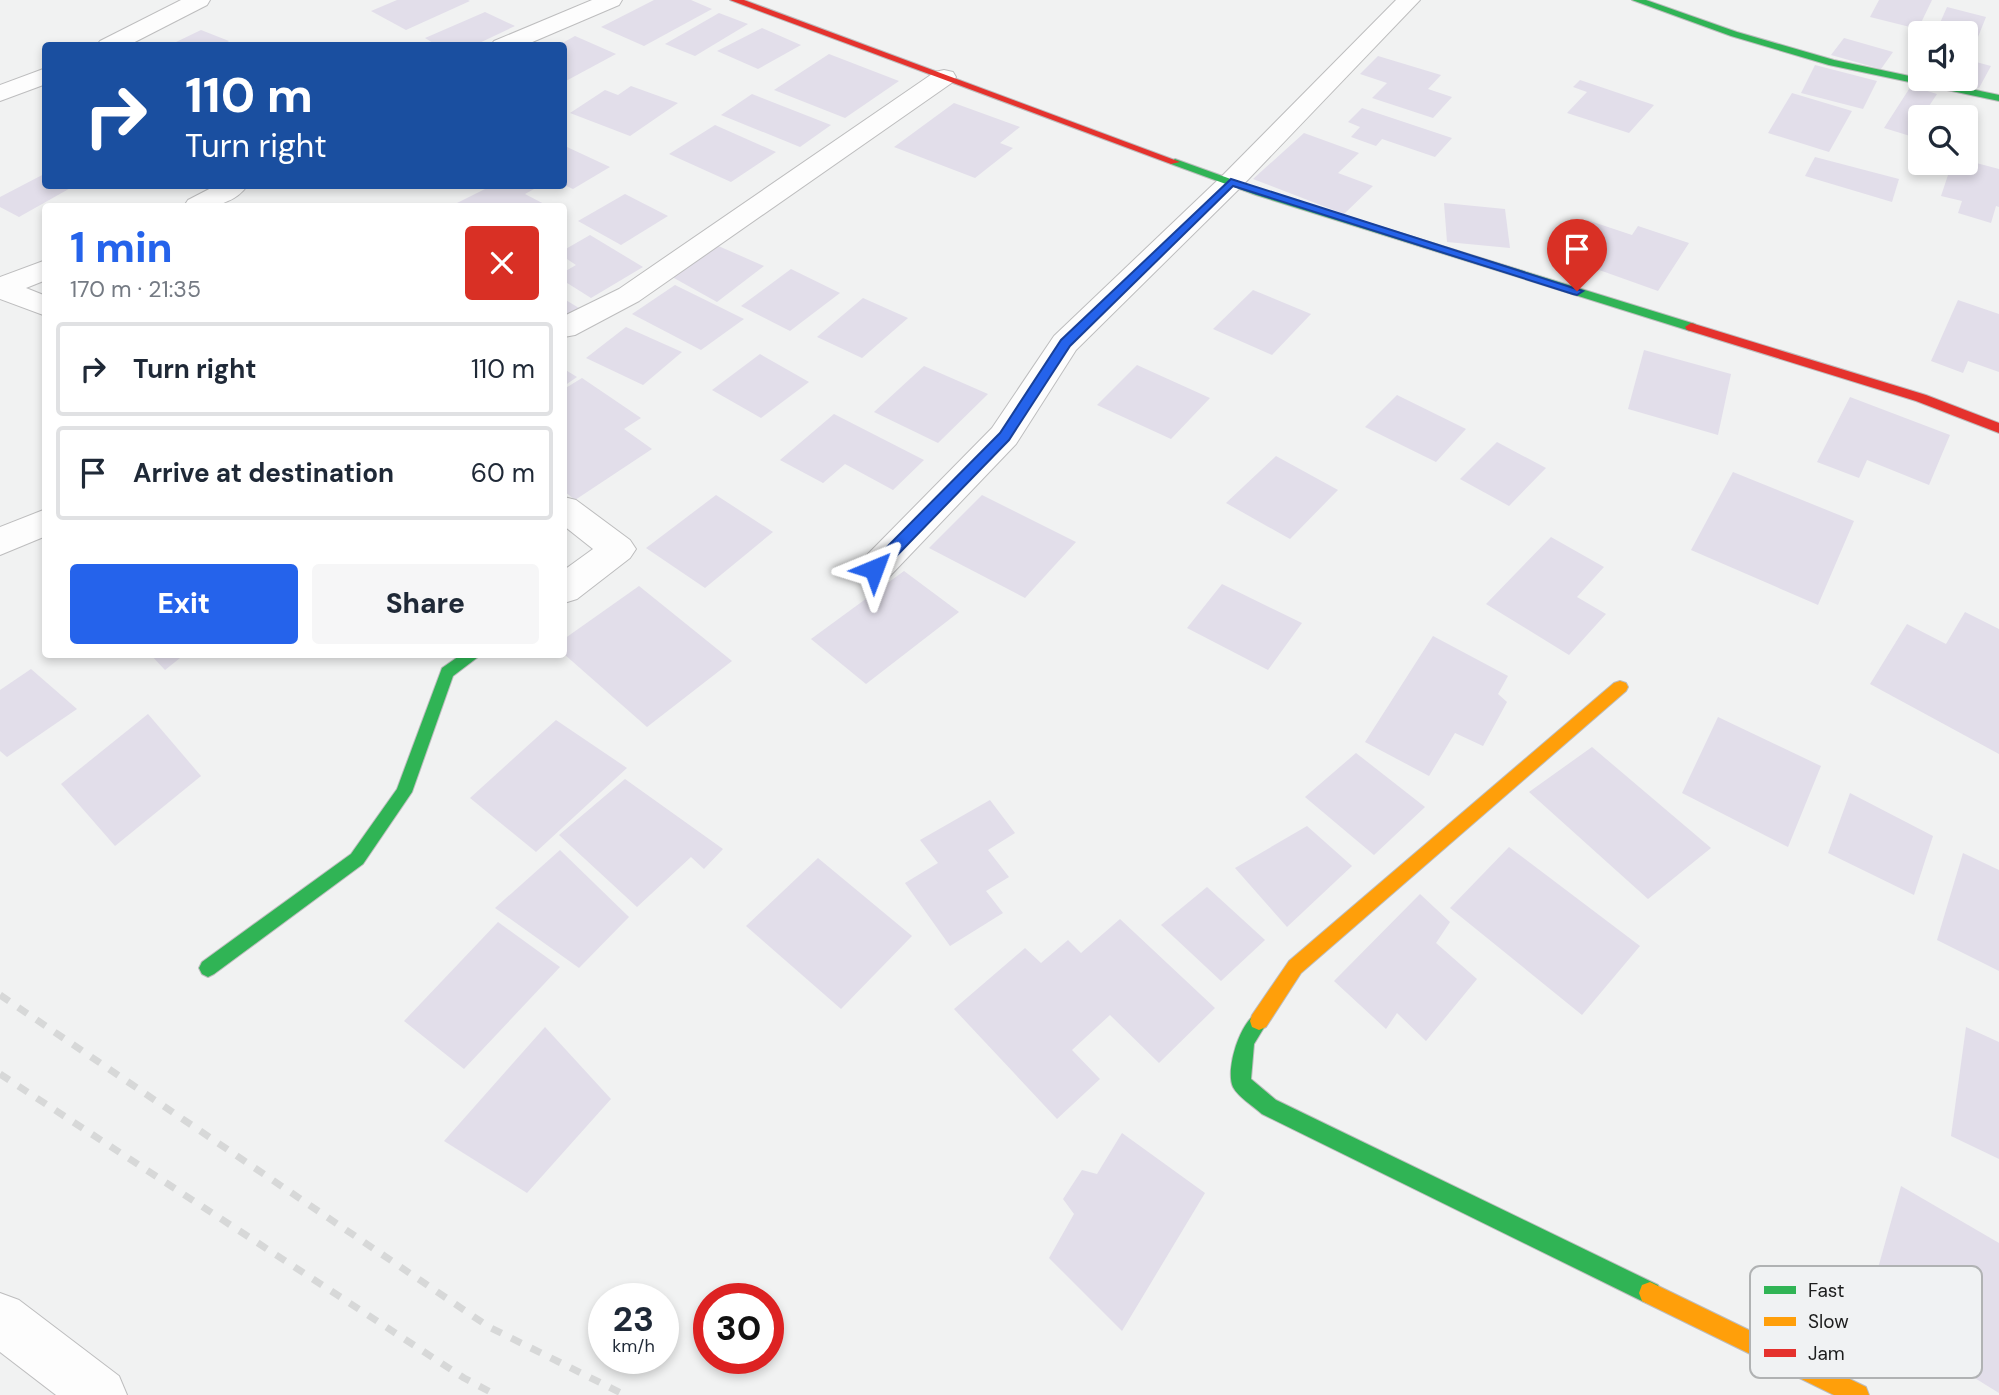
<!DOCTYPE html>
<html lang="en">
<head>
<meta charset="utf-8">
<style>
	:root { --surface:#fff; --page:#f6f6f7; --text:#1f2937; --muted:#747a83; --line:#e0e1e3; --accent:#2563eb }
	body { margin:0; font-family:"DM Sans",sans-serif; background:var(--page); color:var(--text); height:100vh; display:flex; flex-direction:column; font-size:26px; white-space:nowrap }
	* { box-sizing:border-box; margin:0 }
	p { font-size:23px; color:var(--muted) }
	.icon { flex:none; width:38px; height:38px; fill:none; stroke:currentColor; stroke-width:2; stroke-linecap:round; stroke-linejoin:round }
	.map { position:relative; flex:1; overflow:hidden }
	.sheet { position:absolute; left:42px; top:203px; width:525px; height:455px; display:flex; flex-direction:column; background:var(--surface); border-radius:7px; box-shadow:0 4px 10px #0003 }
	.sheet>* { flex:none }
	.guide { position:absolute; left:42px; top:42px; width:525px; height:147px; border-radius:7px; box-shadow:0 4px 10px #0003; background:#1a4fa0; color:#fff; overflow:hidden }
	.tools { position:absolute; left:1908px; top:21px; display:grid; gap:14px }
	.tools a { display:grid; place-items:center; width:70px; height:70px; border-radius:7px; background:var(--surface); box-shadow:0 4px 10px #0003; font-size:35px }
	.speed { position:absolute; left:588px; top:1283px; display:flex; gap:14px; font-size:35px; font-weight:700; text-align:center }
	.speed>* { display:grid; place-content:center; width:91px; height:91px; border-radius:50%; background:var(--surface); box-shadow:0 4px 10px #0003; line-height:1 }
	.speed small { font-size:18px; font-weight:400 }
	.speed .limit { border:10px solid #d22; background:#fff; color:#111 }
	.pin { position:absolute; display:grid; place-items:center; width:60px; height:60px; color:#fff; margin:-72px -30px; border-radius:50% 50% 50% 0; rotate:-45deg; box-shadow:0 0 7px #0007 }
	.pin .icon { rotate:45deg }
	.me { position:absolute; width:77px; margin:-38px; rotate:44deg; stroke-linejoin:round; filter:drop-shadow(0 0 5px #0008) }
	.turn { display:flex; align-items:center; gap:24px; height:147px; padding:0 28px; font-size:32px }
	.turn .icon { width:91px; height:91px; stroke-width:2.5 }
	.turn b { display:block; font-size:49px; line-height:60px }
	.round { display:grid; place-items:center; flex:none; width:74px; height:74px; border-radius:7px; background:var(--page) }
	.headline { display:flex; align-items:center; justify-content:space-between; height:119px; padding:0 28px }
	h1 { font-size:42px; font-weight:800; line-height:52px; color:var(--accent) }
	.button { display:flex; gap:14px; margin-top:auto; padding:14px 28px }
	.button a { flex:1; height:80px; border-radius:7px; background:var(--accent); color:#fff; font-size:28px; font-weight:800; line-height:80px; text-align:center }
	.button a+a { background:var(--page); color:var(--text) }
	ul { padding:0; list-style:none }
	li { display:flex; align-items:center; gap:21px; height:94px; margin:0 14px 10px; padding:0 14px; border:4px solid var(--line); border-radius:7px }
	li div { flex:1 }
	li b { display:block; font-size:26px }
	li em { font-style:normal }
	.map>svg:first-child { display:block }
	.building { fill:#e2deea }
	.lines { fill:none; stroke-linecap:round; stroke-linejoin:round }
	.street-casing { stroke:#bdbdbe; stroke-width:2 }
	.fast-casing { stroke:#bdbdbe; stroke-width:2 }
	.slow-casing { stroke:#bdbdbe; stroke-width:2 }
	.jam-casing { stroke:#bdbdbe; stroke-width:2 }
	.street { fill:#fdfdfd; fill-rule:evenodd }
	.fast { fill:#30b455; fill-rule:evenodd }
	.slow { fill:#ff9f0a; fill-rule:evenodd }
	.jam { fill:#e5322d; fill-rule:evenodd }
	.rail { stroke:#d7d8d8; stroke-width:7; stroke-dasharray:11 11; stroke-linecap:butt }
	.route { fill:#2563eb; stroke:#184099; stroke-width:2 }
	.key { fill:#f0f2f3; stroke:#b0b2b3; stroke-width:2 }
	.key-label { font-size:19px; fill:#1c1d1d }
</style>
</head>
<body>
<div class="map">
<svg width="1999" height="1395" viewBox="0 0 1999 1395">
	<rect width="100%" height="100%" fill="#f1f2f2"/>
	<g class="building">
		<polygon points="397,0 468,0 470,1 406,30 371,11"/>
		<polygon points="654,0 691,0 712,9 644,46 601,27"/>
		<polygon points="1879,0 1932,0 1918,29 1870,17"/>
		<polygon points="1947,7 1986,17 1976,42 1965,39 1965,33 1936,32"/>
		<polygon points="485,12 515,26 473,46 438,46 425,38"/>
		<polygon points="719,13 748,24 695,56 665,44"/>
		<polygon points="762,28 801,45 758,69 717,51"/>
		<polygon points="201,30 229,41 221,46 155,46 162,42 174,43"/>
		<polygon points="575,36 616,54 564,82 564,46 557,46"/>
		<polygon points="1844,38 1893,52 1881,69 1831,55"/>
		<polygon points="829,54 899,81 845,118 774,90"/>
		<polygon points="1378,56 1441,75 1428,89 1452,97 1433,118 1372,98 1387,83 1360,74"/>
		<polygon points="1965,59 1991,66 1979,88 1947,80 1965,79"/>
		<polygon points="1815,65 1877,81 1863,109 1801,93"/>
		<polygon points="1580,80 1654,105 1629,133 1567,113 1587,92 1573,87"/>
		<polygon points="631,86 678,103 630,136 570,113 605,90 618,95"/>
		<polygon points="1911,86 1937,94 1927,109 1940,115 1939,117 1920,117 1920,139 1884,128"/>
		<polygon points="1792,93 1852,111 1829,152 1768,133"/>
		<polygon points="752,94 831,125 800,147 721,115"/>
		<polygon points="954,103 1020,127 1000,143 1013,148 975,178 894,147"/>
		<polygon points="1362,108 1452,138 1435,157 1382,139 1376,146 1351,137 1360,127 1348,122"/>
		<polygon points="715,125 776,152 731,182 669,154"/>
		<polygon points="1304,133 1359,153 1338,173 1373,186 1344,214 1253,179"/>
		<polygon points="567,147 610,167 573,189 564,185 564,148"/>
		<polygon points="1815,157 1899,179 1892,202 1805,176"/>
		<polygon points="1965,160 1999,169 1999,207 1996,206 1991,223 1958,213 1962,201 1941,196 1952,163 1965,163"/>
		<polygon points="46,173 46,186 74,186 19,217 0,207 0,197"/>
		<polygon points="491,186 527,186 534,189 525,194 548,206 453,205"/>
		<polygon points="625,194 668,216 621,245 578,221"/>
		<polygon points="1444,203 1505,209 1510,248 1447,242"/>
		<polygon points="1587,220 1632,235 1638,226 1689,243 1658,291 1560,256"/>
		<polygon points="590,235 643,267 591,298 564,281 564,272 576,265 564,257 564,250"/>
		<polygon points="707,241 764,266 717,302 665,273"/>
		<polygon points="791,269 840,293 790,331 741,306"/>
		<polygon points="675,285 744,319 701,350 632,314"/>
		<polygon points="1253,290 1311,314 1272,355 1213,329"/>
		<polygon points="863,298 908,318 862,358 817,337"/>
		<polygon points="564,299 579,308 564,318"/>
		<polygon points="1958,300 1999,314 1999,372 1968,361 1963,373 1931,361"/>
		<polygon points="626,327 682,352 643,385 586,358"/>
		<polygon points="1644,350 1731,374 1718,435 1628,409"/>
		<polygon points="760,354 809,382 761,418 712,390"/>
		<polygon points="1137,365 1210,398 1171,439 1097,405"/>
		<polygon points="924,366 988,394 938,443 874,412"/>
		<polygon points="564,369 577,377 564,386"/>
		<polygon points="582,378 641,418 624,429 652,449 575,500 564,491 564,389"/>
		<polygon points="1397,395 1466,429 1436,462 1365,427"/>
		<polygon points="1850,397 1950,435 1929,485 1867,460 1859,478 1817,462"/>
		<polygon points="834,414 924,460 893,490 845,464 823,483 780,460"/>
		<polygon points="1497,442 1546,468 1509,506 1460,479"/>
		<polygon points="1276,456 1338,490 1290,539 1226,503"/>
		<polygon points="1733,472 1854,521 1818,605 1691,550"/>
		<polygon points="716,495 773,532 705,588 646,548"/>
		<polygon points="982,495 1076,542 1025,598 929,548"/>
		<polygon points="1551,537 1604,567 1577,597 1606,614 1569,655 1486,604"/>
		<polygon points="904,571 959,612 866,684 811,639"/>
		<polygon points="1222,584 1302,623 1268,670 1187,628"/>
		<polygon points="639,586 732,661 647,727 564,654 564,639"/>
		<polygon points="1965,612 1999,629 1999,754 1870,684 1907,624 1946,644"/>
		<polygon points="1433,636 1508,676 1498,694 1507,702 1483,746 1455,733 1429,776 1365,742"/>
		<polygon points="150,654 185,654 165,670"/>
		<polygon points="31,669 77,709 7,757 0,751 0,690"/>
		<polygon points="148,714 201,776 115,846 61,784"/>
		<polygon points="1718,717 1821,766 1788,847 1682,793"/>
		<polygon points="556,720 627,768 536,852 470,798"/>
		<polygon points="1592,747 1711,848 1648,899 1529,792"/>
		<polygon points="1356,753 1425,807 1374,855 1305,797"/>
		<polygon points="625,779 723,849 704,869 691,857 637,907 559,835"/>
		<polygon points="1850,793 1933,836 1914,895 1828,853"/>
		<polygon points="990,800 1015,833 988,850 1009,877 986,891 1003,913 950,946 905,883 938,863 920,840"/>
		<polygon points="1307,826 1352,866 1287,927 1235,868"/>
		<polygon points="1509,847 1640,946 1582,1015 1450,908"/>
		<polygon points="560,850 629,917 579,968 495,908"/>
		<polygon points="1963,853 1999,870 1999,971 1937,940"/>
		<polygon points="818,858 912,936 841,1009 746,926"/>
		<polygon points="1207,887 1265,940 1221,981 1161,925"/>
		<polygon points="1420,894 1450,922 1436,943 1477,979 1426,1041 1397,1013 1386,1029 1334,981"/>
		<polygon points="1120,919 1215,1008 1159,1063 1110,1015 1072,1050 1100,1079 1057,1119 954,1009 1025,948 1041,963 1068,940 1081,953"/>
		<polygon points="498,922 560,967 464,1069 404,1021"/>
		<polygon points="545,1027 611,1099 527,1193 444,1141"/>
		<polygon points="1966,1027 1999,1042 1999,1159 1951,1136"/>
		<polygon points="1122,1133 1205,1193 1122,1331 1049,1258 1074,1214 1063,1199 1082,1170 1097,1174"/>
		<polygon points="1901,1186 1999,1243 1999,1393 1866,1311"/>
	</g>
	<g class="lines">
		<g class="street-casing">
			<g id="street">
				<polygon points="181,0 210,0 207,5 127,46 96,46 100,41"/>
				<polygon points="592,0 622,0 619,5 523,46 490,46 494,41"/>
				<polygon points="1396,0 1420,0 1240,188 1076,350 1016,444 888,578 875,582 862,578 857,569 862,560 992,428 1054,336 1222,176"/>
				<polygon points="46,68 46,84 0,101 0,85"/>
				<polygon points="944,70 953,72 956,77 953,82 639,301 575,335 564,337 564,316 619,289 935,72"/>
				<path d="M215,186h32c-14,20 -41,22 -63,20l4,-6z"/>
				<polygon points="46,260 46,280 26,288 46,296 46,316 0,299 0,277"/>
				<polygon points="564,497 576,500 630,540 636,549 630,558 577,599 564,603 564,570 593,549 564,526"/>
				<polygon points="46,509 46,536 0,555 0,527"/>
				<polygon points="0,1293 19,1300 119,1376 127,1395 56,1395 0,1352"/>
			</g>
		</g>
		<g class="fast-casing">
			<g id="fast">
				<polygon points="1632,0 1646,0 1737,32 1834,60 1999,95 1999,101 1829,65 1731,36"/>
				<polygon points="1175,159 1264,191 1695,324 1697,327 1691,331 1687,330 1256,195 1171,164 1170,162"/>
				<polygon points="462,654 482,654 453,676 412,792 363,864 214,974 208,977 202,974 199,968 202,962 351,854 397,789 442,668"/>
				<path d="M1259,1012l7,3 2,6 -14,23 -3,35 25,21 382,185 3,8 -3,8 -8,3 -8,-3 -380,-187c-9,-8 -24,-17 -29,-27 -8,-17 7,-67 26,-75z"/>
			</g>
		</g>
		<g class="slow-casing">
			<g id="slow">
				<polygon points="1620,681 1626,683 1628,687 1626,691 1301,973 1266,1027 1259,1030 1252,1027 1250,1021 1252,1015 1289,961 1614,683"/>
				<polygon points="1650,1282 1866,1387 1869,1395 1834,1395 1642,1301 1639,1293 1642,1285"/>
			</g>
		</g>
		<g class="jam-casing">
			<g id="jam">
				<polygon points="730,0 744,0 1180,162 1171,164"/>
				<polygon points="1691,323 1926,395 1999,423 1999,433 1916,401 1687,330 1685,327"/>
			</g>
		</g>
		<use href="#street" class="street"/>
		<use href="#fast" class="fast"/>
		<use href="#slow" class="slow"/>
		<use href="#jam" class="jam"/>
		<g class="rail">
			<polyline points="0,995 489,1327 625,1395"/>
			<polyline points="0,1074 464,1378 496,1395"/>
		</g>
	</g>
	<polygon class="route" points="1231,179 1583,291 1577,295 1573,294 1233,186 1070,346 1009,440 880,573 869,573 867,569 869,565 1000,433 1061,340"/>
	<rect x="1750" y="1266" width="232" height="112" rx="10" class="key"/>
	<rect x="1764" y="1286" width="32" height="8" fill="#30b455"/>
	<rect x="1764" y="1317" width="32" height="9" fill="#ff9f0a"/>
	<rect x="1764" y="1349" width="32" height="8" fill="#e5322d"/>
	<g class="key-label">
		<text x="1808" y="1297">Fast</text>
		<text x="1808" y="1328">Slow</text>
		<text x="1808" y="1360">Jam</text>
	</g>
</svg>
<div class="tools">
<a><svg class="icon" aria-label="sound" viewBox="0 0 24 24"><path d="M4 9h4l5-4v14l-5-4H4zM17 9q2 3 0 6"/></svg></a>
<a><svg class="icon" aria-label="search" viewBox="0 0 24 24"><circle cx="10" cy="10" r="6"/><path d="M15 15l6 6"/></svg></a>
</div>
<div class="speed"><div>23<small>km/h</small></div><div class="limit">30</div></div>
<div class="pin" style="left:1577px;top:291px;background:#d93025"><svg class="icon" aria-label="arrive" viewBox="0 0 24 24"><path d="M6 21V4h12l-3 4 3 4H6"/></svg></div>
<svg class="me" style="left:874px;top:569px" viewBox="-20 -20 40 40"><path d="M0-17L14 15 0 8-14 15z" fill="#2563eb" stroke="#fff" stroke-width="4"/></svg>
<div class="guide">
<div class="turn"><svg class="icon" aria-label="right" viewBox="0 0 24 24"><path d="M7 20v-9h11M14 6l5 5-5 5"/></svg><div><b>110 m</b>Turn right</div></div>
</div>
<section class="sheet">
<div class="headline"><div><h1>1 min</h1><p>170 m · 21:35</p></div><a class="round" style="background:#d93025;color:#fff"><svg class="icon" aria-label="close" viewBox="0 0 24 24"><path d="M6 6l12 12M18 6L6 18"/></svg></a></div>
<ul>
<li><svg class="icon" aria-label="right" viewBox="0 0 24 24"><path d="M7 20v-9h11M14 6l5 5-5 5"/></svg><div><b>Turn right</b></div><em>110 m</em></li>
<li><svg class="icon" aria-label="arrive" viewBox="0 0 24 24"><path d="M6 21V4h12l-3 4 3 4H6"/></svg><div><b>Arrive at destination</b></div><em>60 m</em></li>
</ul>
<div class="button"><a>Exit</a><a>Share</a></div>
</section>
</div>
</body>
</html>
